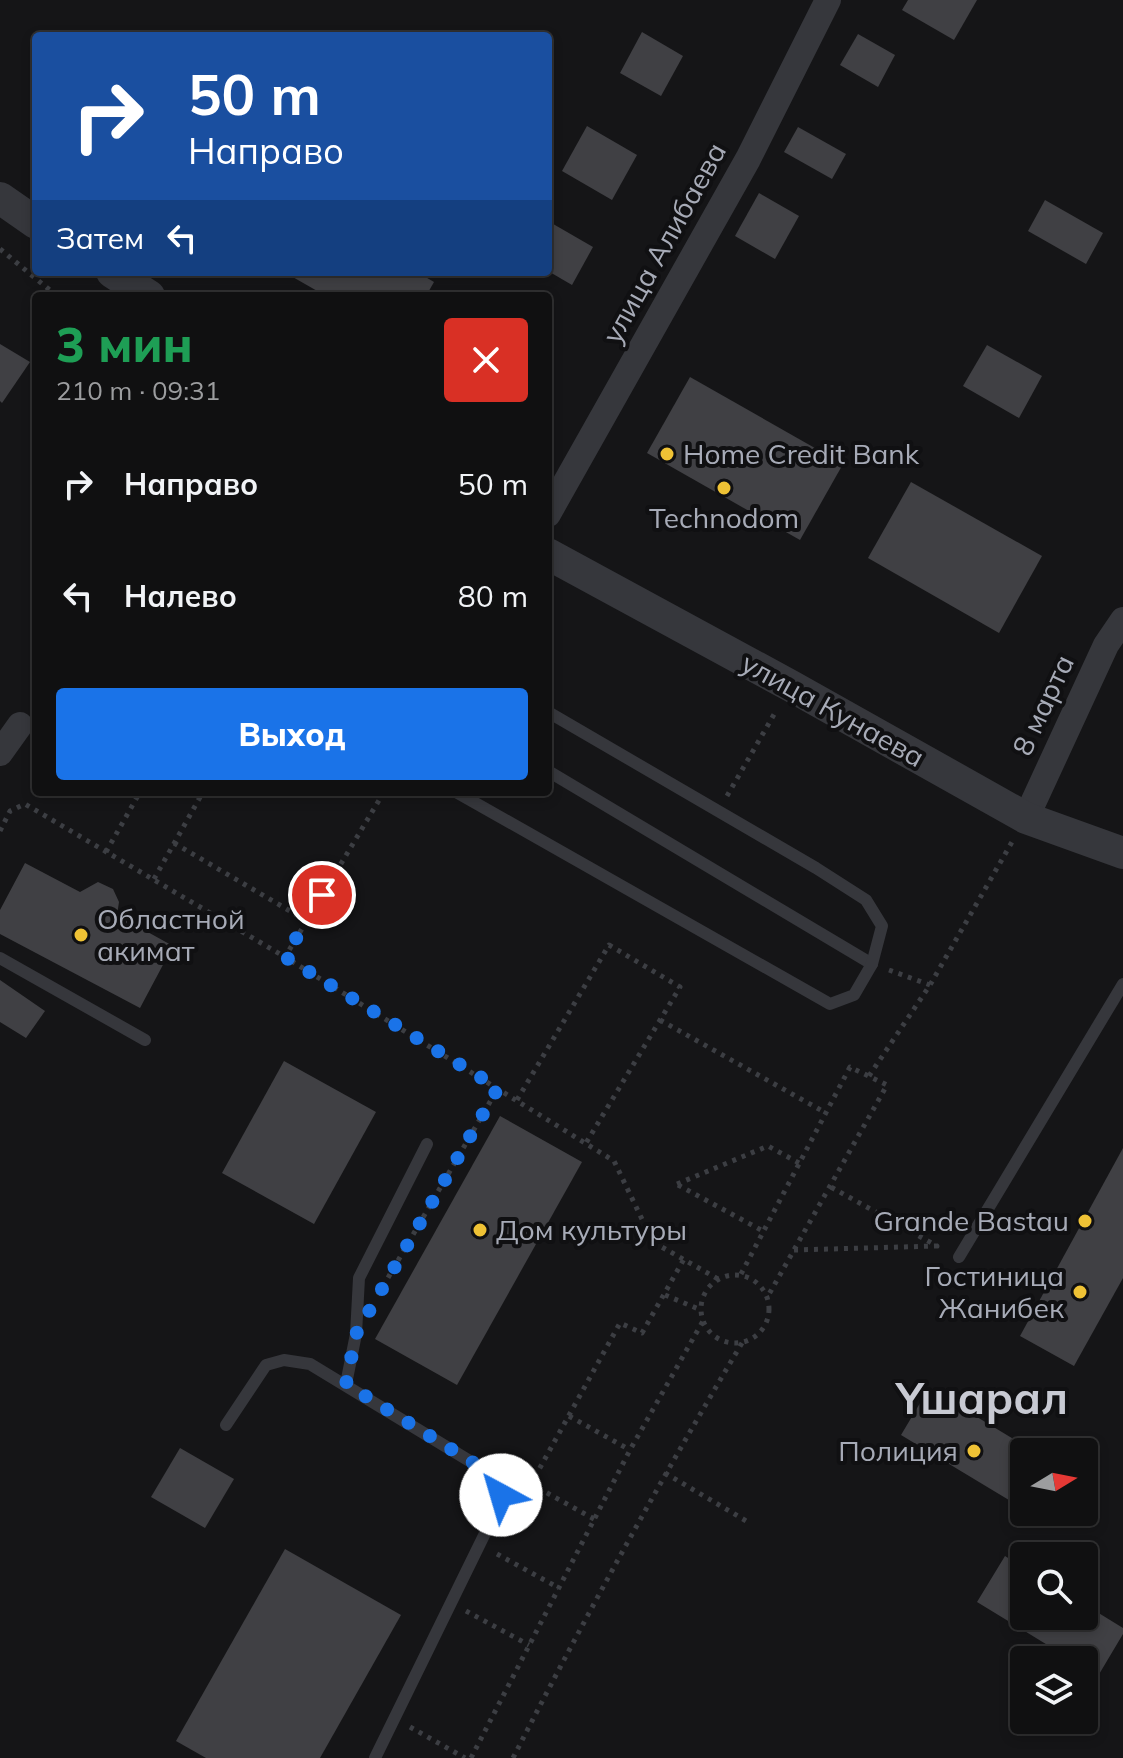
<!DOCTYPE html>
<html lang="ru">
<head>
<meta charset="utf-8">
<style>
	:root { --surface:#101011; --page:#1e1e1f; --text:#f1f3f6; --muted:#9c9d9f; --line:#303031; --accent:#1a73e8 }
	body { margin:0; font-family:Mulish,sans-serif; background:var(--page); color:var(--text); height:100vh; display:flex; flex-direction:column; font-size:30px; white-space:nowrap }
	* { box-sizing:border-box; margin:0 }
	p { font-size:26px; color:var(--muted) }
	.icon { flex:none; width:44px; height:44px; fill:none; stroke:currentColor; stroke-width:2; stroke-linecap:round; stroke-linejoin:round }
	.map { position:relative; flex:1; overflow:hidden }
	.side { position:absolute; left:32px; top:292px; width:520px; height:504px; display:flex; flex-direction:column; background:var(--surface); border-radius:8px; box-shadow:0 4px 12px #0003,0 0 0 2px var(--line) }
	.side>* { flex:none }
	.top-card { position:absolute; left:32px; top:32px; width:520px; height:244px; border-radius:8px; box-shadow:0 4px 12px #0003,0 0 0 2px var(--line); background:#1a4fa0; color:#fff; overflow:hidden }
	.needle { width:52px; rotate:80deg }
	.controls { position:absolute; left:1010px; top:1438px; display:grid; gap:16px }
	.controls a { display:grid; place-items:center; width:88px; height:88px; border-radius:8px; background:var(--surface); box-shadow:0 4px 12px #0003,0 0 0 2px var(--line); font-size:40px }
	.pin { position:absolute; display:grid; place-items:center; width:68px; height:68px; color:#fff; margin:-34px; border:4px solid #fff; border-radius:50%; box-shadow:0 2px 8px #0007 }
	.me { position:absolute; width:88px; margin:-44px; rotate:321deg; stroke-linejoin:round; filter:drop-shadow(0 0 6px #0008) }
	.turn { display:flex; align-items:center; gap:28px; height:168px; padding:0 24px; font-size:36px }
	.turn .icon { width:104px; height:104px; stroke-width:2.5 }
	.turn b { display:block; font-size:56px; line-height:68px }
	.then { display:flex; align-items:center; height:76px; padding:0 24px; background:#0003; gap:16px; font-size:30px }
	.round { display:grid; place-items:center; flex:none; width:84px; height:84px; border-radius:8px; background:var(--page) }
	.overview { display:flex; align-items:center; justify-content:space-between; height:136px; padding:0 24px }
	h1 { font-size:48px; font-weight:800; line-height:60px; color:#1e9e55 }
	.button { display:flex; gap:16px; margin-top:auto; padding:16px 24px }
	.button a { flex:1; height:92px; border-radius:8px; background:var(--accent); color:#fff; font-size:32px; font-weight:800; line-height:92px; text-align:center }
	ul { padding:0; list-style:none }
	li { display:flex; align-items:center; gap:24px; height:112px; padding:0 24px }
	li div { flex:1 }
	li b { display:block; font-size:30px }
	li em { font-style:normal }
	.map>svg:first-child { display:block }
	.building { fill:#404044 }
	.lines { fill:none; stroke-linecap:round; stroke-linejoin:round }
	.path { stroke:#3c3e43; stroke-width:5; stroke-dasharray:4 6; stroke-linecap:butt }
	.service { stroke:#36373c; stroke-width:12 }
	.minor { stroke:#36373c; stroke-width:26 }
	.tertiary { stroke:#36373c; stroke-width:32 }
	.route { stroke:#1a73e8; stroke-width:14; stroke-dasharray:0 25.2 }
	.poi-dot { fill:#efc235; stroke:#101012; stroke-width:3 }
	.labels { text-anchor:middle; stroke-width:8; stroke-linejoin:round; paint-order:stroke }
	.street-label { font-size:28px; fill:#a7abb7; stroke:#101012 }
	.poi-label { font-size:28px; fill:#a7abb7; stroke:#101012; text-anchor:start }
	.town-label { font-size:44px; font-weight:bold; fill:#c8cad3; stroke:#101012 }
</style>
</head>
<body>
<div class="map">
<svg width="1123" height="1758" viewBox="0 0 1123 1758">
	<rect width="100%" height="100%" fill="#151517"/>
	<g class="building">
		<polygon points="908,0 977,0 954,40 902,10"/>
		<polygon points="642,32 683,56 661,96 620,73"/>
		<polygon points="858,34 895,55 878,87 840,65"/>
		<polygon points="587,126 637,155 612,200 562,171"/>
		<polygon points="798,127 846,154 832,179 784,152"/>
		<polygon points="759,193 799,216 775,259 735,236"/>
		<polygon points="1045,200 1103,233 1086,264 1028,231"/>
		<polygon points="548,221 593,247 572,285 548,271"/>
		<polygon points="284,272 417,272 434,282 426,296 326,296"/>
		<polygon points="0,344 30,362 2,403 0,401"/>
		<polygon points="987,345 1042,376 1019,418 963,386"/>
		<polygon points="690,377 843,464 800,540 647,453"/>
		<polygon points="911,482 1042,556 999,633 868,558"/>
		<polygon points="25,863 80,892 98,882 113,889 119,902 117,915 173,946 140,1008 0,934 0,910"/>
		<polygon points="0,980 45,1011 26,1038 0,1022"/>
		<polygon points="284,1061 376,1112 314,1224 222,1173"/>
		<polygon points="500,1116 582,1162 457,1385 375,1339"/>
		<polygon points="1123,1148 1123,1278 1074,1366 1020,1336"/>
		<polygon points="929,1388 1035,1452 1024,1452 1024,1509 901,1435"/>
		<polygon points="180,1448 234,1479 205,1528 151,1497"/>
		<polygon points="285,1549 401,1615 320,1758 206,1758 176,1741"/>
		<polygon points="1005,1556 1024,1568 1024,1616 1084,1616 1084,1604 1123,1628 1123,1634 1098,1676 1084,1667 1084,1660 1072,1660 977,1602"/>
	</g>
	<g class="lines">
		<g class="path">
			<polyline points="0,249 57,296"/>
			<polyline points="384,792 285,957 614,1161 653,1242 718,1279"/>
			<polyline points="727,796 776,711"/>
			<polyline points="0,831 10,811 25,804 285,957"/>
			<polyline points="174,843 307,921"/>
			<polyline points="106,852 140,792"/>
			<polyline points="154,879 203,792"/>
			<polyline points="889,970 930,985"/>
			<polyline points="660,1020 826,1113"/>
			<polyline points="869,1076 930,985 1012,842"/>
			<polyline points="517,1100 609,945 680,987 586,1143"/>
			<polyline points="677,1184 768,1146 799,1163"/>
			<polyline points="678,1185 763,1231"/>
			<polyline points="794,1250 937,1246 829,1186"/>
			<polyline points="741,1274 850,1067 887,1085 768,1296"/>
			<circle cx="735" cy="1309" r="34"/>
			<polyline points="378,1295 498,1088"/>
			<polyline points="665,1295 701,1310"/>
			<polyline points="569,1416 630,1450"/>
			<polyline points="665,1473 748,1522"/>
			<polyline points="594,1519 531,1484 620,1323 642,1333 684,1259"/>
			<polyline points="497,1554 559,1588"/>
			<polyline points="466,1611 529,1645"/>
			<polyline points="410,1727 465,1758"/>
			<polyline points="471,1758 630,1450 703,1321"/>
			<path d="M513,1758c72,-141 148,-279 229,-415"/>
		</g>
		<g class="service">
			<polyline points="548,771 872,964"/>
			<polyline points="456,792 830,1004 854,995 872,964 882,926 866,900 816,868 548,712"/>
			<polyline points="0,958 145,1040"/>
			<polyline points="959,1257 1123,984"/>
			<polyline points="346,1384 356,1334 359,1278 427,1144"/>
			<polyline points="226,1425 266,1365 284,1360 310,1364 496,1477 501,1495 493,1517 375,1758"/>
		</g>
		<g class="minor">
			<polyline points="548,514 748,159 828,0"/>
			<polyline points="0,753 20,725"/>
			<polyline points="1026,818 1106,645 1123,620"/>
		</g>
		<g class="tertiary">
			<polyline points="0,198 36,223"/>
			<polyline points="112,272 149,296"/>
			<polyline points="548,554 791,686 1026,818 1123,853"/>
		</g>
	</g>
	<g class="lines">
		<polyline class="route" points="322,895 285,957 498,1088 356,1334 346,1384 496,1477 501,1495"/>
	</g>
	<g class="poi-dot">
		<circle cx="667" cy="454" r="8"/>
		<circle cx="724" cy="488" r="8"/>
		<circle cx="81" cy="935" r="8"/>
		<circle cx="1085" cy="1221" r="8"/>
		<circle cx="480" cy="1230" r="8"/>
		<circle cx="1080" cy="1292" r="8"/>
		<circle cx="974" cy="1451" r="8"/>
	</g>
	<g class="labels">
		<g class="street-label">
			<text transform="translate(664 243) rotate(-61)" y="10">улица Алибаева</text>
			<text transform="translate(1043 705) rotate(-65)" y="10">8 марта</text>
			<text transform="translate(833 710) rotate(29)" y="10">улица Кунаева</text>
		</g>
		<g class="poi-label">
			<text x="683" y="464">Home Credit Bank</text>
			<text x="724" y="528" text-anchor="middle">Technodom</text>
			<text x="97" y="929">Областной<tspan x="97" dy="32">акимат</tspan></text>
			<text x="1069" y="1231" text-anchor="end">Grande Bastau</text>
			<text x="496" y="1240">Дом культуры</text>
			<text x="1064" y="1286" text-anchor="end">Гостиница<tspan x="1064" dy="32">Жанибек</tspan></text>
			<text x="958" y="1461" text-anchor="end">Полиция</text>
		</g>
		<g class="town-label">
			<text x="982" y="1414">Үшарал</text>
		</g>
	</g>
</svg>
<div class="controls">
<a><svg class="needle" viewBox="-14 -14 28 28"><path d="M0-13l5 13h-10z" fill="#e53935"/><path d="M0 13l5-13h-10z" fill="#9c9d9f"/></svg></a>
<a><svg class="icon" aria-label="search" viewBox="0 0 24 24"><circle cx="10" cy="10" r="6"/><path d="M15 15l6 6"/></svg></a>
<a><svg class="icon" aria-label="layers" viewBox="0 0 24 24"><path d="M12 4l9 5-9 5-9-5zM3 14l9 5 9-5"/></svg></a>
</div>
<div class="pin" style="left:322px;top:895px;background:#d93025"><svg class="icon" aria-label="arrive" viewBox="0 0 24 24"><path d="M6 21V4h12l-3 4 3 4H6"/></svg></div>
<svg class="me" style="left:501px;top:1495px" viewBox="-20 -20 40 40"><circle r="19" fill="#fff"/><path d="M0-13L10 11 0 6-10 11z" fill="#1a73e8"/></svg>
<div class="top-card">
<div class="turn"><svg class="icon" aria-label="right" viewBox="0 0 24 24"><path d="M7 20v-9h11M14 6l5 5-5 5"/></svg><div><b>50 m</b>Направо</div></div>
<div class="then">Затем<svg class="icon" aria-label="left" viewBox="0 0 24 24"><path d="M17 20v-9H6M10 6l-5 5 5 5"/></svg></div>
</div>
<section class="side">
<div class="overview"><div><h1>3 мин</h1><p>210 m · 09:31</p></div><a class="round" style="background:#d93025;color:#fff"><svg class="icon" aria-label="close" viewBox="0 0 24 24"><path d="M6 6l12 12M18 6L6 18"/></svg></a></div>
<ul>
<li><svg class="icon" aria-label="right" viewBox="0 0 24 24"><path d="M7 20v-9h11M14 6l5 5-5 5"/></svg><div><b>Направо</b></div><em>50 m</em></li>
<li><svg class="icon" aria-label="left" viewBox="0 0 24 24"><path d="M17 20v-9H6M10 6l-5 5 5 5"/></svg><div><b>Налево</b></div><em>80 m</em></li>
</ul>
<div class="button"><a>Выход</a></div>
</section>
</div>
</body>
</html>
